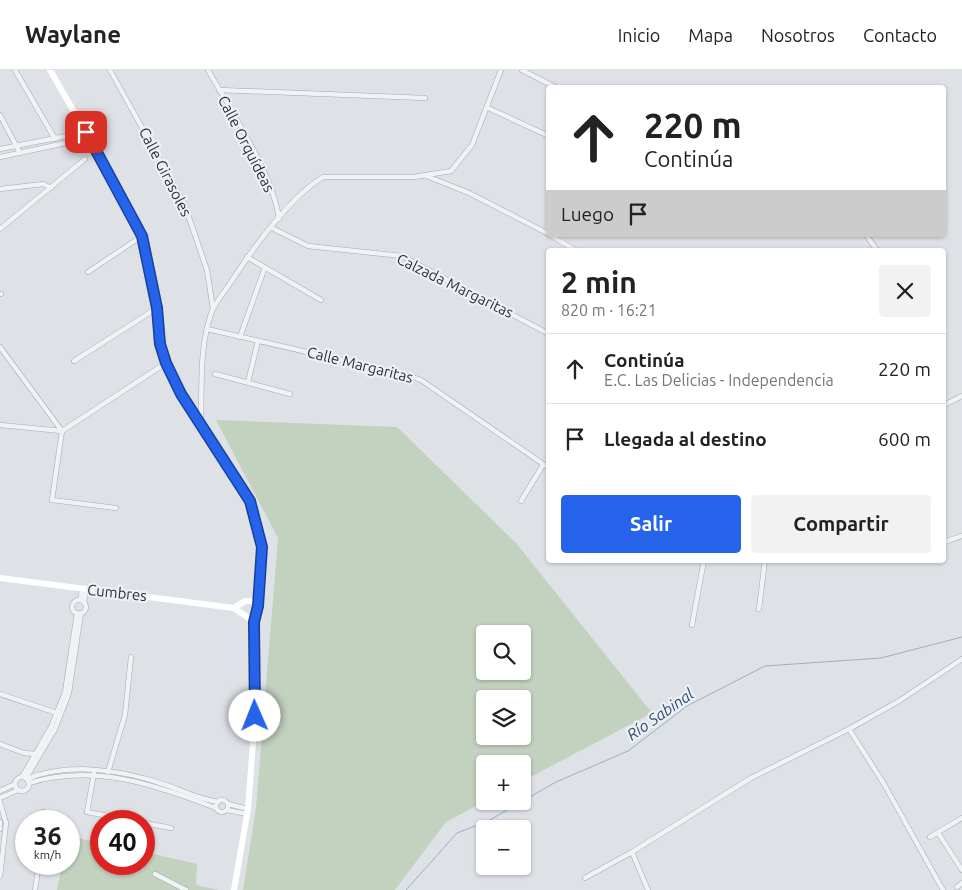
<!DOCTYPE html>
<html lang="es">
<head>
<meta charset="utf-8">
<style>
	:root { --surface:#fff; --page:#f2f2f2; --text:#222; --muted:#767676; --line:#e0e0e0; --accent:#2563eb }
	body { margin:0; font-family:Ubuntu,sans-serif; background:var(--page); color:var(--text); height:100vh; display:flex; flex-direction:column; font-size:19px; white-space:nowrap }
	* { box-sizing:border-box; margin:0 }
	p { font-size:16px; color:var(--muted) }
	.icon { flex:none; width:28px; height:28px; fill:none; stroke:currentColor; stroke-width:2; stroke-linecap:round; stroke-linejoin:round }
	.map { position:relative; flex:1; overflow:hidden }
	.side { position:absolute; left:546px; top:178px; width:400px; height:315px; display:flex; flex-direction:column; background:var(--surface); border-radius:5px; box-shadow:0 1px 4px #0004 }
	.side>* { flex:none }
	.banner { position:absolute; left:546px; top:15px; width:400px; height:152px; border-radius:5px; box-shadow:0 1px 4px #0004; background:#fff; color:var(--text); overflow:hidden }
	.fabs { position:absolute; left:476px; top:555px; display:grid; gap:10px }
	.fabs a { display:grid; place-items:center; width:55px; height:55px; border-radius:5px; background:var(--surface); box-shadow:0 1px 4px #0004; font-size:25px }
	.speed { position:absolute; left:15px; top:740px; display:flex; gap:10px; font-size:25px; font-weight:700; text-align:center }
	.speed>* { display:grid; place-content:center; width:65px; height:65px; border-radius:50%; background:var(--surface); box-shadow:0 1px 4px #0004; line-height:1 }
	.speed small { font-size:12px; font-weight:400 }
	.speed .limit { border:8px solid #d22; background:#fff; color:#111 }
	.pin { position:absolute; display:grid; place-items:center; width:42px; height:42px; color:#fff; margin:-21px; border-radius:10px; box-shadow:0 2px 8px #0006 }
	.me { position:absolute; width:55px; margin:-28px; rotate:359deg; stroke-linejoin:round; filter:drop-shadow(0 0 4px #0008) }
	.turn { display:flex; align-items:center; gap:18px; height:105px; padding:0 15px; font-size:22px }
	.turn .icon { width:65px; height:65px; stroke-width:2.5 }
	.turn b { display:block; font-size:35px; line-height:42px }
	.then { display:flex; align-items:center; height:48px; padding:0 15px; background:#0003; gap:10px; font-size:19px }
	.round { display:grid; place-items:center; flex:none; width:52px; height:52px; border-radius:5px; background:var(--page) }
	.overview { display:flex; align-items:center; justify-content:space-between; height:85px; padding:0 15px }
	h1 { font-size:30px; font-weight:700; line-height:38px }
	.action { display:flex; gap:10px; margin-top:auto; padding:10px 15px }
	.action a { flex:1; height:58px; border-radius:5px; background:var(--accent); color:#fff; font-size:20px; font-weight:700; line-height:58px; text-align:center }
	.action a+a { background:var(--page); color:var(--text) }
	ul { padding:0; list-style:none }
	li { display:flex; align-items:center; gap:15px; height:70px; padding:0 15px; border-top:1px solid var(--line) }
	li div { flex:1 }
	li b { display:block; font-size:19px }
	li em { font-style:normal }
	header { display:flex; align-items:center; gap:30px; box-sizing:border-box; height:70px; padding:0 25px; background:var(--surface); border-bottom:1px solid var(--line) }
	header strong { font-size:24px }
	nav { display:flex; gap:28px; margin-inline-start:auto; font-size:18px }
	.map>svg:first-child { display:block }
	.green { fill:#c3d1bf; fill-rule:evenodd }
	.lines { fill:none; stroke-linecap:round; stroke-linejoin:round }
	.stream { stroke:#99afc7; stroke-width:1 }
	.street-casing { stroke:#a3a9b1; stroke-width:5.5 }
	.street { stroke:#f1f2f6; stroke-width:4.5 }
	.secondary { stroke:#fff; stroke-width:6 }
	.route-casing { stroke:#184099; stroke-width:12 }
	.route { stroke:#2563eb; stroke-width:9 }
	.labels { text-anchor:middle; stroke-width:4.5; stroke-linejoin:round; paint-order:stroke }
	.street-label { font-size:15px; fill:#272f3e; stroke:#edf0f5 }
	.water-label { font-size:16px; font-style:italic; fill:#324d71; stroke:#edf0f5 }
</style>
</head>
<body>
<header>
<strong>Waylane</strong>
<nav><a>Inicio</a><a>Mapa</a><a>Nosotros</a><a>Contacto</a></nav>
</header>
<div class="map">
<svg width="962" height="820" viewBox="0 0 962 820">
	<rect width="100%" height="100%" fill="#dee2e7"/>
	<g class="green">
		<path d="M216,350l181,7 119,116 136,170 -129,68 -1,-17h-37v37l-39,21 -51,68h-152l13,-82 22,-270zM485,564h37v37h-37zM485,629h37v37h-37z"/>
		<polygon points="69,766 101,773 101,794 144,794 144,782 197,794 196,815 219,820 57,820 62,794 69,794"/>
	</g>
	<g class="lines">
		<polyline class="stream" points="406,820 457,763 488,751 556,712 628,681 687,636 765,596 881,588 962,567"/>
		<g class="street-casing">
			<g id="street">
				<polyline points="15,0 55,69"/>
				<polyline points="110,0 184,133 207,200 213,239"/>
				<path d="M208,0c22,39 66,106 71,149"/>
				<polyline points="522,0 557,18"/>
				<polyline points="219,20 425,28"/>
				<polyline points="488,38 549,66"/>
				<polyline points="0,45 20,83"/>
				<polyline points="0,79 86,62"/>
				<polyline points="0,87 89,68"/>
				<polyline points="424,105 469,123 549,164"/>
				<polyline points="0,119 43,114 51,118"/>
				<polyline points="272,158 308,176 402,186 549,264"/>
				<polyline points="0,159 85,89"/>
				<polyline points="550,165 575,180"/>
				<polyline points="866,165 877,180"/>
				<polyline points="247,187 321,230"/>
				<polyline points="88,202 142,166"/>
				<polyline points="0,224 1,224"/>
				<polyline points="207,259 407,305 421,310 549,398"/>
				<polyline points="240,267 265,197"/>
				<polyline points="0,277 62,361 52,430 116,438"/>
				<polyline points="74,291 157,238"/>
				<polyline points="215,304 290,324"/>
				<polyline points="248,312 258,271"/>
				<polyline points="944,335 962,326"/>
				<path d="M201,354c1,-37 -2,-78 11,-113 4,-9 11,-18 17,-26 22,-34 60,-87 94,-108h91l37,-6 21,-26 29,-75"/>
				<polyline points="0,355 62,361 166,293"/>
				<polyline points="521,431 543,395"/>
				<polyline points="944,472 962,466"/>
				<polyline points="834,490 851,490"/>
				<polyline points="80,530 82,520"/>
				<circle cx="79" cy="537" r="7"/>
				<polyline points="84,532 86,520"/>
				<polyline points="759,539 765,490"/>
				<polyline points="692,555 704,490"/>
				<polyline points="0,624 60,644"/>
				<polyline points="849,659 884,714 943,820"/>
				<polyline points="0,674 24,683 35,684"/>
				<polyline points="108,702 125,645 131,587"/>
				<polyline points="94,703 87,742 136,751"/>
				<circle cx="22" cy="714" r="7"/>
				<polyline points="22,707 51,657 65,622 77,543"/>
				<polyline points="26,708 55,659 69,623 81,543"/>
				<path d="M27,709c42,-17 95,-9 136,5 18,6 35,15 55,18"/>
				<path d="M29,713c65,-20 127,2 187,25"/>
				<polyline points="0,721 15,714"/>
				<polyline points="0,728 18,720"/>
				<circle cx="222" cy="736" r="6"/>
				<polyline points="0,732 6,753 0,806"/>
				<polyline points="228,734 248,739"/>
				<polyline points="227,740 247,744"/>
				<polyline points="43,751 43,742"/>
				<polyline points="0,752 0,759"/>
				<polyline points="144,753 171,758"/>
				<polyline points="938,763 962,800"/>
				<polyline points="930,767 962,748"/>
				<polyline points="632,782 648,820"/>
				<polyline points="155,804 186,820"/>
				<polyline points="585,808 632,782 751,708 849,659 899,631 962,589"/>
				<polyline points="957,817 962,813"/>
				<polyline points="35,820 39,794"/>
			</g>
		</g>
		<use href="#street" class="street"/>
		<g class="secondary">
			<polyline points="50,0 103,92 142,166 157,238 160,273 166,293 181,324 250,431 262,477 258,536 254,552 255,646 248,739 234,820"/>
			<polyline points="0,508 234,538 254,552"/>
			<polyline points="234,538 245,531 253,531 258,536"/>
		</g>
	</g>
	<g class="lines">
		<g class="route-casing">
			<polyline id="route" points="86,62 142,166 157,238 160,274 166,293 181,324 250,431 262,477 258,536 254,552 255,646"/>
		</g>
		<use href="#route" class="route"/>
	</g>
	<g class="labels">
		<g class="street-label">
			<text transform="translate(246 74) rotate(63)" y="5">Calle Orquídeas</text>
			<text transform="translate(165 102) rotate(63)" y="5">Calle Girasoles</text>
			<text transform="translate(455 216) rotate(26)" y="5">Calzada Margaritas</text>
			<text transform="translate(360 295) rotate(14)" y="5">Calle Margaritas</text>
			<text transform="translate(117 523) rotate(6)" y="5">Cumbres</text>
		</g>
		<g class="water-label">
			<text transform="translate(660 644) rotate(-35)" y="6">Río Sabinal</text>
		</g>
	</g>
</svg>
<div class="fabs">
<a><svg class="icon" aria-label="search" viewBox="0 0 24 24"><circle cx="10" cy="10" r="6"/><path d="M15 15l6 6"/></svg></a>
<a><svg class="icon" aria-label="layers" viewBox="0 0 24 24"><path d="M12 4l9 5-9 5-9-5zM3 14l9 5 9-5"/></svg></a>
<a>+</a>
<a>−</a>
</div>
<div class="speed"><div>36<small>km/h</small></div><div class="limit">40</div></div>
<div class="pin" style="left:86px;top:62px;background:#d93025"><svg class="icon" aria-label="arrive" viewBox="0 0 24 24"><path d="M6 21V4h12l-3 4 3 4H6"/></svg></div>
<svg class="me" style="left:255px;top:646px" viewBox="-20 -20 40 40"><circle r="19" fill="#fff"/><path d="M0-13L10 11 0 6-10 11z" fill="#2563eb"/></svg>
<div class="banner">
<div class="turn"><svg class="icon" aria-label="ahead" viewBox="0 0 24 24"><path d="M12 20V5M6 11l6-6 6 6"/></svg><div><b>220 m</b>Continúa</div></div>
<div class="then">Luego<svg class="icon" aria-label="arrive" viewBox="0 0 24 24"><path d="M6 21V4h12l-3 4 3 4H6"/></svg></div>
</div>
<section class="side">
<div class="overview"><div><h1>2 min</h1><p>820 m · 16:21</p></div><a class="round"><svg class="icon" aria-label="close" viewBox="0 0 24 24"><path d="M6 6l12 12M18 6L6 18"/></svg></a></div>
<ul>
<li><svg class="icon" aria-label="ahead" viewBox="0 0 24 24"><path d="M12 20V5M6 11l6-6 6 6"/></svg><div><b>Continúa</b><p>E.C. Las Delicias - Independencia</p></div><em>220 m</em></li>
<li><svg class="icon" aria-label="arrive" viewBox="0 0 24 24"><path d="M6 21V4h12l-3 4 3 4H6"/></svg><div><b>Llegada al destino</b></div><em>600 m</em></li>
</ul>
<div class="action"><a>Salir</a><a>Compartir</a></div>
</section>
</div>
</body>
</html>
